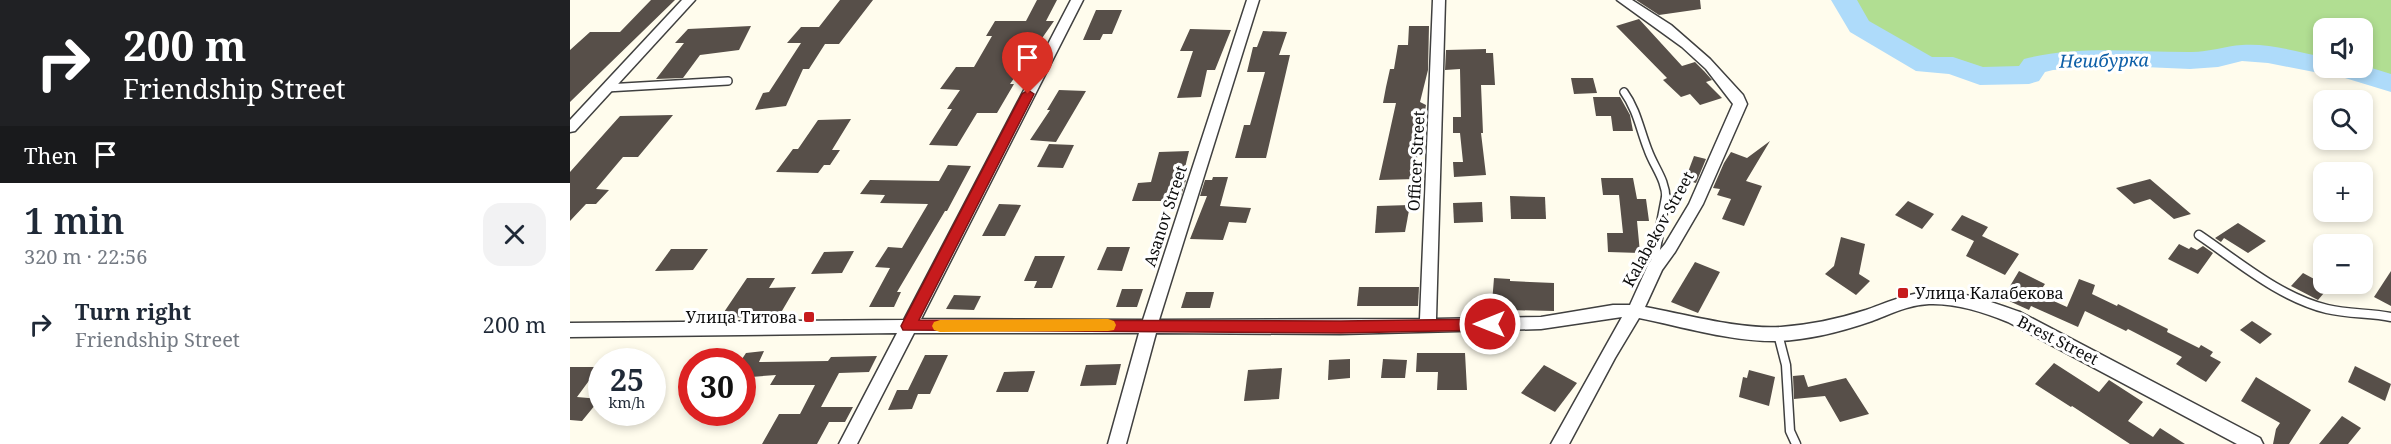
<!DOCTYPE html>
<html lang="en">
<head>
<meta charset="utf-8">
<style>
	:root { --surface:#fff; --page:#f2f2f3; --text:#1f2937; --muted:#747a83 }
	body { margin:0; font-family:"Noto Serif",serif; background:var(--page); color:var(--text); height:100vh; display:flex; flex-direction:column; font-size:22px; white-space:nowrap }
	* { box-sizing:border-box; margin:0 }
	p { font-size:20px; color:var(--muted) }
	.icon { flex:none; width:33px; height:33px; fill:none; stroke:currentColor; stroke-width:2; stroke-linecap:round; stroke-linejoin:round }
	.map { position:relative; flex:1; overflow:hidden }
	.sheet { display:flex; flex-direction:column; background:var(--surface); width:570px }
	.sheet>* { flex:none }
	.top-card { background:#202124; color:#fff; overflow:hidden }
	.buttons { position:absolute; left:1743px; top:18px; display:grid; gap:12px }
	.buttons a { display:grid; place-items:center; width:60px; height:60px; border-radius:12px; background:var(--surface); box-shadow:0 3px 9px #0003; font-size:30px }
	.speed { position:absolute; left:18px; top:348px; display:flex; gap:12px; font-size:30px; font-weight:700; text-align:center }
	.speed>* { display:grid; place-content:center; width:78px; height:78px; border-radius:50%; background:var(--surface); box-shadow:0 3px 9px #0003; line-height:1 }
	.speed small { font-size:15px; font-weight:400 }
	.speed .limit { border:9px solid #d22; background:#fff; color:#111 }
	.pin { position:absolute; display:grid; place-items:center; width:51px; height:51px; color:#fff; margin:-62px -26px; border-radius:50% 50% 50% 0; rotate:-45deg; box-shadow:0 0 6px #0007 }
	.pin .icon { rotate:45deg }
	.me { position:absolute; width:66px; margin:-33px; rotate:270deg; stroke-linejoin:round; filter:drop-shadow(0 0 4px #0008) }
	.turn { display:flex; align-items:center; gap:21px; height:126px; padding:0 24px; font-size:27px }
	.turn .icon { width:78px; height:78px; stroke-width:2.5 }
	.turn b { display:block; font-size:42px; line-height:51px }
	.then { display:flex; align-items:center; height:57px; padding:0 24px; background:#0003; gap:12px; font-size:22px }
	.round { display:grid; place-items:center; flex:none; width:63px; height:63px; border-radius:18px; background:var(--page) }
	.overview { display:flex; align-items:center; justify-content:space-between; height:102px; padding:0 24px }
	h1 { font-size:36px; font-weight:600; line-height:45px }
	ul { padding:0; list-style:none }
	li { display:flex; align-items:center; gap:18px; height:78px; padding:0 24px }
	li div { flex:1 }
	li b { display:block; font-size:22px }
	li em { font-style:normal }
	main { display:flex; flex:1; min-height:0 }
	.map>svg:first-child { display:block }
	.forest { fill:#b1de92 }
	.lines { fill:none; stroke-linecap:round; stroke-linejoin:round }
	.river { fill:#aedbfa; fill-rule:evenodd }
	.building { fill:#574f49 }
	.lane-far1-casing { stroke:#404040; stroke-width:10 }
	.lane-casing { stroke:#404040; stroke-width:11 }
	.street-casing { stroke:#404040; stroke-width:3 }
	.lane-far1 { stroke:#fff; stroke-width:7 }
	.lane { stroke:#fff; stroke-width:8 }
	.street { fill:#fff; fill-rule:evenodd }
	.route { fill:#c71b1d; stroke:#811213; stroke-width:1.5 }
	.slow { fill:#f59e0b }
	.poi-dot { fill:#c71b1d; stroke:#fff; stroke-width:2 }
	.labels { text-anchor:middle; stroke-width:6; stroke-linejoin:round; paint-order:stroke }
	.street-label { font-size:16px; fill:#0d0d0d; stroke:#fff }
	.poi-label { font-size:16px; fill:#0d0d0d; stroke:#fff; text-anchor:start }
	.water-label { font-size:18px; font-style:italic; fill:#0d5fa8; stroke:#fff }
</style>
</head>
<body>
<main>
<section class="sheet">
<div class="top-card">
<div class="turn"><svg class="icon" aria-label="right" viewBox="0 0 24 24"><path d="M7 20v-9h11M14 6l5 5-5 5"/></svg><div><b>200 m</b>Friendship Street</div></div>
<div class="then">Then<svg class="icon" aria-label="arrive" viewBox="0 0 24 24"><path d="M6 21V4h12l-3 4 3 4H6"/></svg></div>
</div>
<div class="overview"><div><h1>1 min</h1><p>320 m · 22:56</p></div><a class="round"><svg class="icon" aria-label="close" viewBox="0 0 24 24"><path d="M6 6l12 12M18 6L6 18"/></svg></a></div>
<ul>
<li><svg class="icon" aria-label="right" viewBox="0 0 24 24"><path d="M7 20v-9h11M14 6l5 5-5 5"/></svg><div><b>Turn right</b><p>Friendship Street</p></div><em>200 m</em></li>
</ul>
</section>
<div class="map">
<svg width="1821" height="444" viewBox="0 0 1821 444">
	<rect width="100%" height="100%" fill="#fffced"/>
	<polygon class="forest" points="1274,0 1821,0 1821,83 1778,70 1762,68 1792,68 1792,28 1754,28 1753,66 1698,55 1672,53 1648,59 1620,61 1551,58 1483,62 1464,65 1458,75 1410,76 1383,66 1356,65 1289,26"/>
	<g class="lines">
		<path class="river" d="M1261,0h26l12,21 63,36h21l30,10 36,-1 5,-7c54,-14 110,-7 164,-7 19,1 36,-6 54,-7 27,-2 56,7 82,12v11h38v-3l29,9v18l-46,-14 -77,-15 -26,-2 -24,6 -28,2 -69,-3 -68,4 -8,2 -6,9 -10,3 -49,1 -31,-11 -33,-3 -66,-39z"/>
	</g>
	<g class="building">
		<polygon points="81,0 105,0 0,102 0,50 20,32 50,32"/>
		<polygon points="270,0 303,0 269,44 255,44 239,69 233,69 216,106 185,110 193,93 199,92 231,43 217,43 231,27 249,27"/>
		<polygon points="467,0 487,0 476,21 484,21 440,84 444,84 427,113 407,113 387,146 359,145 382,109 377,109 390,90 370,89 386,67 404,67 422,36 416,36 425,21 456,21"/>
		<polygon points="1066,0 1130,0 1131,9 1089,15"/>
		<polygon points="526,10 552,10 542,34 533,34 530,40 513,40"/>
		<polygon points="1069,19 1112,66 1125,62 1134,71 1142,80 1136,82 1152,98 1130,105 1120,94 1111,97 1093,80 1097,78 1046,26"/>
		<polygon points="181,26 169,50 130,55 113,78 86,79 114,43 105,43 118,29"/>
		<polygon points="839,26 859,26 858,70 850,102 856,105 846,164 849,164 846,179 809,180 826,103 813,103 816,87 820,69 824,69 828,45 838,45"/>
		<polygon points="620,29 661,30 645,70 637,70 631,97 607,98 623,51 610,51"/>
		<polygon points="693,31 717,32 709,55 720,55 696,158 665,158 674,125 680,125 695,72 677,72 683,47 687,47"/>
		<polygon points="916,49 916,53 923,53 925,85 911,85 913,133 911,133 916,175 884,177 883,162 893,162 890,133 883,133 883,117 891,117 890,69 875,70 876,50"/>
		<polygon points="1001,78 1023,78 1027,93 1004,94"/>
		<polygon points="489,90 516,91 486,142 460,140 480,110 477,110"/>
		<polygon points="1023,97 1050,97 1060,115 1063,131 1043,131 1041,116 1026,116"/>
		<polygon points="103,115 68,157 53,157 26,189 39,190 26,204 16,204 0,221 0,172 50,116"/>
		<polygon points="281,119 262,150 270,150 260,165 254,165 248,173 206,172 223,149 228,149 248,120"/>
		<polygon points="1200,141 1176,181 1192,186 1174,226 1152,219 1161,199 1147,195 1150,189 1143,188 1154,163 1161,152 1177,158"/>
		<polygon points="479,144 504,145 493,168 467,167"/>
		<polygon points="619,151 612,180 616,180 611,196 594,196 593,201 562,201 568,183 581,182 589,152"/>
		<polygon points="1124,156 1136,159 1126,183 1115,180"/>
		<polygon points="378,165 401,166 377,211 375,211 327,292 331,292 324,307 299,307 320,268 305,267 318,247 332,248 358,204 310,203 315,195 290,194 300,180 369,181"/>
		<polygon points="643,177 658,177 650,206 681,208 676,223 659,222 653,240 620,239 637,196 630,196 635,180 642,180"/>
		<polygon points="1031,178 1063,178 1067,199 1076,199 1079,221 1067,221 1070,253 1038,252 1037,233 1053,233 1049,195 1033,195"/>
		<polygon points="1580,179 1621,214 1604,219 1580,199 1564,204 1546,188"/>
		<polygon points="940,196 975,197 976,219 941,219"/>
		<polygon points="1338,201 1364,214 1352,229 1325,215"/>
		<polygon points="912,202 913,222 884,223 883,203"/>
		<polygon points="429,204 451,205 435,236 412,236"/>
		<polygon points="840,205 835,232 805,233 807,206"/>
		<polygon points="1392,215 1418,227 1412,236 1449,254 1435,275 1396,256 1404,241 1381,230"/>
		<polygon points="1668,223 1696,241 1678,253 1654,238 1651,242 1645,238"/>
		<polygon points="1271,237 1295,244 1289,274 1300,281 1286,295 1255,274 1264,266"/>
		<polygon points="1609,244 1619,249 1621,247 1627,250 1633,246 1643,253 1628,274 1598,259"/>
		<polygon points="537,247 560,247 552,271 527,270"/>
		<polygon points="101,249 138,249 123,270 85,271"/>
		<polygon points="284,251 272,273 241,274 254,252"/>
		<polygon points="465,256 495,256 482,288 464,288 467,281 454,281"/>
		<polygon points="1125,262 1150,272 1128,313 1101,302"/>
		<polygon points="1449,271 1475,284 1468,294 1497,307 1509,279 1525,285 1522,294 1547,306 1548,304 1598,329 1597,332 1629,348 1631,345 1643,352 1640,356 1651,362 1636,382 1606,364 1612,357 1558,329 1556,331 1515,311 1508,327 1461,306 1459,310 1439,301 1444,294 1437,291"/>
		<polygon points="1821,271 1821,306 1804,297"/>
		<polygon points="1733,273 1759,287 1748,300 1721,286"/>
		<polygon points="177,278 205,278 199,288 226,287 209,316 150,318"/>
		<polygon points="924,278 940,279 940,281 984,283 984,311 938,310 938,315 921,316"/>
		<polygon points="789,287 849,287 848,306 787,306"/>
		<polygon points="552,289 573,289 567,307 546,307"/>
		<polygon points="616,292 644,292 640,308 611,308"/>
		<polygon points="384,295 411,296 404,310 376,309"/>
		<polygon points="1682,321 1702,334 1690,344 1670,330"/>
		<polygon points="194,351 189,362 258,361 261,357 307,356 299,372 269,373 251,407 283,407 275,422 259,422 247,444 192,444 209,414 230,414 245,385 200,385 206,375 181,377 172,395 172,359 176,353"/>
		<polygon points="847,353 895,353 897,390 867,390 868,372 846,372"/>
		<polygon points="355,355 378,355 360,394 348,394 342,409 318,410 327,390 338,390"/>
		<polygon points="780,359 780,378 758,380 759,360"/>
		<polygon points="813,359 837,360 835,378 811,378"/>
		<polygon points="1484,363 1529,392 1539,380 1573,402 1558,421 1583,437 1590,428 1615,444 1560,444 1502,406 1501,407 1465,384"/>
		<polygon points="551,364 546,385 510,386 516,365"/>
		<polygon points="974,365 1007,383 985,412 951,393"/>
		<polygon points="1785,366 1821,384 1815,401 1778,382"/>
		<polygon points="0,367 29,367 7,397 30,399 12,421 0,420"/>
		<polygon points="712,368 709,399 674,401 678,370"/>
		<polygon points="1179,370 1205,377 1199,406 1169,397 1173,377 1177,378"/>
		<polygon points="465,371 458,392 426,392 434,372"/>
		<polygon points="1234,375 1238,387 1276,378 1299,414 1270,422 1255,396 1224,399 1223,376"/>
		<polygon points="1686,377 1741,410 1719,444 1703,444 1706,429 1710,423 1671,401"/>
		<polygon points="1772,416 1791,428 1778,444 1749,444"/>
	</g>
	<g class="lines">
		<g class="lane-far1-casing">
			<g id="lane-far1">
				<polyline points="36,88 158,81"/>
				<path d="M1054,92c13,18 16,38 24,58 6,17 18,30 18,49"/>
			</g>
		</g>
		<g class="lane-casing">
			<g id="lane">
				<path d="M1629,235c40,27 80,62 128,74 21,5 43,4 64,8"/>
				<polyline points="1085,266 1086,249 1096,197"/>
				<polyline points="1208,334 1216,365 1220,431 1226,444"/>
			</g>
		</g>
		<g class="street-casing">
			<g id="street">
				<polygon points="112,0 125,0 5,131 0,132 0,120"/>
				<path d="M501,0h12l-162,319 222,1 104,-320h12l-100,320 261,-1 13,-319h12l-9,319 105,-2 72,-12h17l19,-42 16,-19 24,-40 44,-100 -27,-35 -24,-22 -65,-47h15l39,25 39,34 33,36 4,9 -44,100 -28,48 -13,18 -17,37c39,7 96,23 136,20 28,-2 57,-8 85,-17 20,-7 39,-16 61,-18 31,-3 64,10 93,20l240,126 3,6h-26l-229,-122c-25,-10 -52,-19 -79,-18 -21,1 -38,10 -57,17 -29,10 -63,19 -94,20 -46,1 -94,-14 -139,-23l-24,40 -46,86h-18l71,-127 -81,12 -201,5 -184,-1 -30,111h-18l31,-111h-225l-57,111h-18l58,-111 -327,4v-14l334,-3z"/>
			</g>
		</g>
		<use href="#lane-far1" class="lane-far1"/>
		<use href="#lane" class="lane"/>
		<use href="#street" class="street"/>
	</g>
	<polygon class="route" points="458,90 464,94 349,320 771,321 920,319 926,320 928,324 926,329 920,330 771,333 333,330 331,326 452,94"/>
	<polygon class="slow" points="538,319 544,321 546,325 544,330 538,331 370,332 364,330 362,326 364,322 370,320"/>
	<g class="poi-dot">
		<rect x="1327" y="287" width="12" height="12" rx="3"/>
		<rect x="233" y="311" width="12" height="12" rx="3"/>
	</g>
	<g class="labels">
		<g class="street-label">
			<text transform="translate(846 161) rotate(-87)" y="6">Officer Street</text>
			<text transform="translate(595 216) rotate(-72)" y="6">Asanov Street</text>
			<text transform="translate(1088 229) rotate(-61)" y="6">Kalabekov Street</text>
			<text transform="translate(1488 340) rotate(27)" y="6">Brest Street</text>
		</g>
		<g class="poi-label">
			<text x="1345" y="299">Улица Калабекова</text>
			<text x="227" y="323" text-anchor="end">Улица Титова</text>
		</g>
		<g class="water-label">
			<text transform="translate(1534 61) rotate(-1)" y="6">Нешбурка</text>
		</g>
	</g>
</svg>
<div class="buttons">
<a><svg class="icon" aria-label="sound" viewBox="0 0 24 24"><path d="M4 9h4l5-4v14l-5-4H4zM17 9q2 3 0 6"/></svg></a>
<a><svg class="icon" aria-label="search" viewBox="0 0 24 24"><circle cx="10" cy="10" r="6"/><path d="M15 15l6 6"/></svg></a>
<a>+</a>
<a>−</a>
</div>
<div class="speed"><div>25<small>km/h</small></div><div class="limit">30</div></div>
<div class="pin" style="left:458px;top:94px;background:#d93025"><svg class="icon" aria-label="arrive" viewBox="0 0 24 24"><path d="M6 21V4h12l-3 4 3 4H6"/></svg></div>
<svg class="me" style="left:920px;top:324px" viewBox="-20 -20 40 40"><circle r="17" fill="#c71b1d" stroke="#fff" stroke-width="3"/><path d="M0-11L8 9 0 5-8 9z" fill="#fff"/></svg>
</div>
</main>
</body>
</html>
